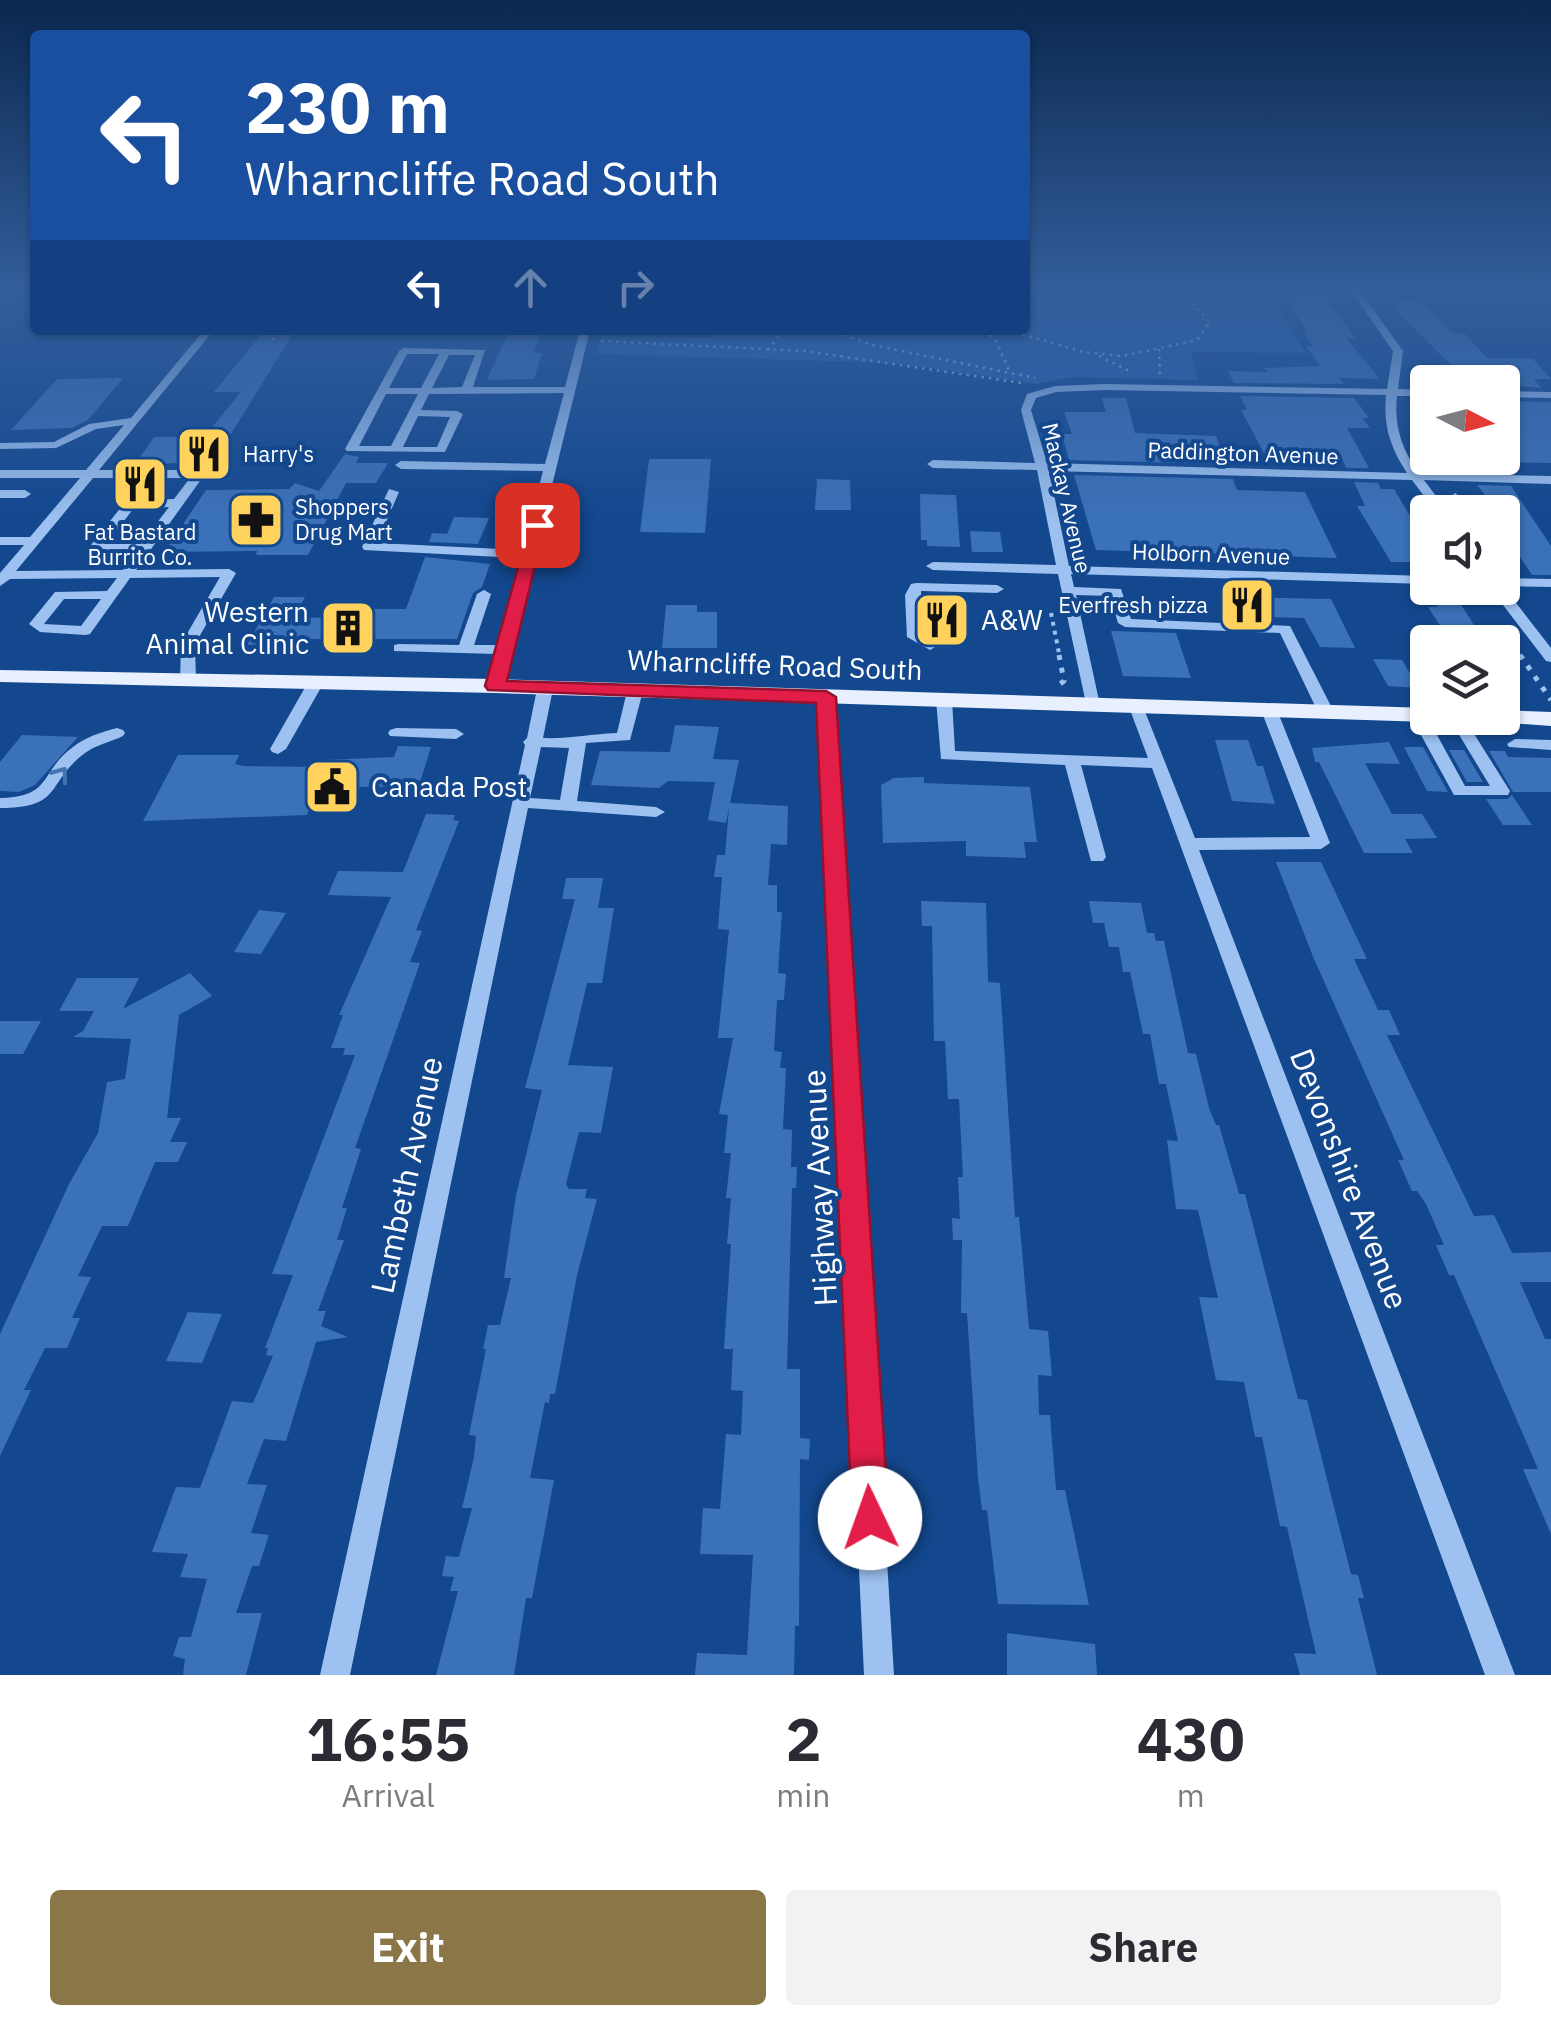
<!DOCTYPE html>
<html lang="en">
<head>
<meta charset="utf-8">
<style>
	:root { --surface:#fff; --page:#f2f2f3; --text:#2b2b33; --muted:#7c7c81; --accent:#8a7646 }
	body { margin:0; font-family:"IBM Plex Sans",sans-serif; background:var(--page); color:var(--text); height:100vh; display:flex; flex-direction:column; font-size:38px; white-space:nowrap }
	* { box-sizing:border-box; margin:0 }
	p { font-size:32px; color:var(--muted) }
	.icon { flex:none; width:55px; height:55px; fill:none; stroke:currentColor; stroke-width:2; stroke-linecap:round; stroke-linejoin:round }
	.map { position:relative; height:1675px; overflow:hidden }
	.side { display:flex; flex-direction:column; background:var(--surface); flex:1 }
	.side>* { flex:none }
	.guide { position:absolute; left:30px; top:30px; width:1000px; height:305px; border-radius:10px; box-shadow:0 2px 8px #0004; background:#1a4fa0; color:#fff; overflow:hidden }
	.needle { width:65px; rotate:96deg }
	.buttons { position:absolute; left:1410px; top:365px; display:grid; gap:20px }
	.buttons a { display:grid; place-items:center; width:110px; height:110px; border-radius:10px; background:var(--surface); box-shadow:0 2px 8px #0004; font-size:50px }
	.pin { position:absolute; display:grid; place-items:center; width:85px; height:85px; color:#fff; margin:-42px; border-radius:20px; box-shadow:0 5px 15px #0006 }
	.me { position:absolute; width:110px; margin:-55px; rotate:357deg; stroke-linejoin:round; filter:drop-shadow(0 0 8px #0008) }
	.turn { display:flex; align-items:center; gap:35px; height:210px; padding:0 50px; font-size:45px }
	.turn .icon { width:130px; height:130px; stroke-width:2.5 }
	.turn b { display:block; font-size:70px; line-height:85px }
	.lanes { display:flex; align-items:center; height:95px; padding:0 50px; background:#0003; justify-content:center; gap:50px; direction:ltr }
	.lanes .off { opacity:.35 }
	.eta { display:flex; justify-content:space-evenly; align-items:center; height:170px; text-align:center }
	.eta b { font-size:60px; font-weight:700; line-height:70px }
	.primary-button { display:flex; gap:20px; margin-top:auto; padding:20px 50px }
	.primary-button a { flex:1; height:115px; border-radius:10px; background:var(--accent); color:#fff; font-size:40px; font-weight:700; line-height:115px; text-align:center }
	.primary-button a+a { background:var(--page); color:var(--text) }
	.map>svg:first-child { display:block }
	.green { fill:#2561ae }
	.building { fill:#3b71b8 }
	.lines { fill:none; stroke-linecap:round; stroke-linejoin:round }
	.path-far2 { stroke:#9dc2f1; stroke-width:2.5; stroke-dasharray:2.5 5; stroke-linecap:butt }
	.path-far1 { stroke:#9dc2f1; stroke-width:4; stroke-dasharray:4 5; stroke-linecap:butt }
	.path { stroke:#9dc2f1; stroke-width:5; stroke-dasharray:5 8; stroke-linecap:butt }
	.minor { fill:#9dc2f1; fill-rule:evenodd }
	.major { fill:#e8f0ff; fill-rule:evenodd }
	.oneway { stroke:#4373b1 }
	.route { fill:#e11d48; stroke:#92132f; stroke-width:2.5 }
	.labels { text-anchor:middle; stroke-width:8; stroke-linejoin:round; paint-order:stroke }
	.far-street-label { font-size:22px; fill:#fff; stroke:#13488f }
	.far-poi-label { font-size:22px; fill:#fff; stroke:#13488f; text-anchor:start }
	.poi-label { font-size:28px; fill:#fff; stroke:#13488f; text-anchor:start }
	.street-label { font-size:28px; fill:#fff; stroke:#13488f }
	.near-street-label { font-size:32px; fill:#fff; stroke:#13488f }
</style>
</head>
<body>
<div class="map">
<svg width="1551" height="1675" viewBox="0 0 1551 1675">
	<rect width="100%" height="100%" fill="#13488f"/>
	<polygon class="green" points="1025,288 1265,288 1306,353 1191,352 1198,380 1072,377 1036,384 894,363 597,354 602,336 711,337 712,330 1025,330"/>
	<g class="building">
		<polygon points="1294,295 1324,296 1356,338 1346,338 1380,379 1339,378 1344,384 1234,383 1228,371 1268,372 1263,368 1320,366 1306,346 1313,346 1302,330 1306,330 1287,298 1295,298"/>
		<polygon points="1391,299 1418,299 1451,332 1465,334 1487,358 1533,359 1551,379 1534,379 1541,388 1468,382 1393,307 1398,307"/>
		<polygon points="265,330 295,330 215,460 134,466 154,437 204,437 241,392 214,392"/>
		<polygon points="509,330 542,330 533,353 542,353 534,379 487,380"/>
		<polygon points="123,378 88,420 72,428 11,430 57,379"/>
		<polygon points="1240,396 1354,398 1369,418 1362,418 1370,428 1347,428 1369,468 1346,468 1341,456 1265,455 1241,410 1247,410"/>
		<polygon points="1102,398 1126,398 1135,433 1216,436 1227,464 1069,460 1062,434 1072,434 1064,412 1106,412"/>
		<polygon points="1502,401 1551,402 1551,463 1502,462"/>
		<polygon points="345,454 359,457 356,463 388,463 376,483 346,483 308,555 256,555 257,551 164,552 206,490 289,489 295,483 319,491"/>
		<polygon points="1454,458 1488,458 1498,471 1465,470"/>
		<polygon points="649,459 711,459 705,533 640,532"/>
		<polygon points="1074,475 1233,479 1237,490 1305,492 1337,558 1096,550"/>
		<polygon points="817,479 850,480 851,510 815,510"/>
		<polygon points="1354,482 1378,483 1381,489 1394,489 1428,546 1428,572 1416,572 1410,562 1391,562 1357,506 1365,506"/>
		<polygon points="1477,485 1511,486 1551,546 1551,575 1532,575 1502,530 1502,512 1492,512 1484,500 1489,500"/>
		<polygon points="920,494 956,495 960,547 927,546 927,540 921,540"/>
		<polygon points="454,517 489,518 478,544 429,542 432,533 447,534"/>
		<polygon points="970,531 1000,532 1003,552 972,552"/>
		<polygon points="425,557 490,564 482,587 473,593 457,639 283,639 279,645 247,645 274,597 305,597 294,618 354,617 359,609 406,609"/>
		<polygon points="1235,597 1331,599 1355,648 1320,647 1304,618 1234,616"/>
		<polygon points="1433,600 1458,600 1485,642 1450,641 1428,607 1438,607"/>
		<polygon points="925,603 960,604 964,637 925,633"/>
		<polygon points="666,605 697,605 697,612 717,612 717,648 662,648"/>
		<polygon points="1111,631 1176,633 1191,678 1123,676"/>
		<polygon points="1373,659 1402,660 1419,688 1388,686"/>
		<polygon points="675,725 719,727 713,759 739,760 730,803 788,806 787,845 771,844 768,885 777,885 777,912 782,912 778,973 786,974 784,1000 777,1000 774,1051 782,1052 780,1068 786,1068 783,1129 792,1130 791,1167 797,1167 796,1188 792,1188 787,1369 800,1369 800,1438 810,1439 809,1460 800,1459 799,1626 795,1626 794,1675 695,1675 697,1653 747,1655 753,1555 700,1554 703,1508 720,1509 726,1434 741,1435 743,1391 731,1390 733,1349 724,1349 731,1244 727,1244 731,1198 726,1198 731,1153 724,1153 728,1115 719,1114 733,1038 718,1038 729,930 718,929 722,877 714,877 717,855 725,855 729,808 726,823 708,820 715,782 668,781 659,788 591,785 600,751 670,752"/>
		<polygon points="22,735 78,737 35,785 19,792 0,791 0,762"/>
		<polygon points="1215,740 1248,740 1257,766 1263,766 1275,804 1232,801"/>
		<polygon points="1389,742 1400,764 1365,763 1392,814 1422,814 1437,838 1405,839 1413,853 1364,853 1319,762 1315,762 1312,748"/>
		<polygon points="398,746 431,747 419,786 355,787 349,806 310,807 307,815 143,821 178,755 239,755 235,764 243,766 323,767 325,760 394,757"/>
		<polygon points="1404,747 1423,747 1448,792 1427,791"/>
		<polygon points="1449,750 1464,750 1483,782 1467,782"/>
		<polygon points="1489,751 1505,751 1508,757 1551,758 1551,792 1513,792"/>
		<polygon points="924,777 924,783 1030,787 1037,842 1024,842 1026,858 966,856 966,841 883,843 881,785 894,778"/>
		<polygon points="1512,795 1532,825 1503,825 1486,799 1508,799"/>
		<polygon points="426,814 455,815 453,820 459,821 416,930 422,931 410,962 420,963 355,1148 361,1149 342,1208 347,1208 337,1240 344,1240 318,1311 326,1311 321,1326 348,1337 316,1342 286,1441 264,1439 247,1484 267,1485 251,1533 269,1535 259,1566 252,1566 236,1613 262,1613 246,1675 183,1675 185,1659 173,1656 179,1637 191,1637 207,1579 180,1577 188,1554 152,1552 176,1487 200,1488 232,1401 253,1403 273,1356 266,1355 268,1348 265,1348 293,1275 272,1274 355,1055 343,1055 345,1048 331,1048 343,1015 339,1015 391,897 328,895 338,871 403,872"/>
		<polygon points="1276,862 1321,862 1367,959 1354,959 1378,1010 1389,1010 1400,1035 1387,1035 1474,1216 1494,1215 1512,1253 1551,1252 1551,1282 1520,1282 1545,1339 1551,1339 1551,1534 1523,1469 1538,1469 1454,1275 1449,1275 1436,1245 1444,1245 1426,1204 1417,1191 1412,1191 1398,1160 1404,1160 1314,959"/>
		<polygon points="566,878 603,878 598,908 614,908 602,983 587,983 568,1065 613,1067 601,1133 579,1132 566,1184 569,1189 587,1189 585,1198 597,1199 577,1275 555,1394 550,1394 549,1403 545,1402 530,1478 554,1480 532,1598 526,1598 514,1675 436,1675 458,1591 450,1591 454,1577 442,1576 446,1556 459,1557 472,1508 462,1508 474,1457 476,1436 469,1435 486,1349 483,1349 488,1325 500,1325 511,1278 504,1278 516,1195 542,1090 525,1088 575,899 562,899"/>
		<polygon points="921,901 986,903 988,982 1000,983 1015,1217 1019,1217 1029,1329 1048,1331 1052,1376 1038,1375 1039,1415 1050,1415 1056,1490 1065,1490 1089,1605 998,1604 987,1510 982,1510 978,1478 967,1313 961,1313 962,1240 953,1240 952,1218 960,1219 958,1177 963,1177 959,1099 948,1099 945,1041 934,1041 932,926 922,926"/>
		<polygon points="1089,901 1141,903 1147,933 1154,933 1156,941 1164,941 1188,1053 1196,1054 1209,1108 1216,1125 1219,1125 1239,1194 1245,1194 1298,1399 1307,1400 1351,1574 1358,1575 1364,1598 1358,1598 1377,1675 1300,1675 1294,1653 1316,1654 1287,1527 1280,1526 1262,1437 1255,1437 1244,1382 1216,1380 1199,1297 1218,1298 1198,1210 1176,1209 1167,1140 1178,1141 1166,1084 1159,1084 1150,1034 1143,1034 1130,972 1123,972 1119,947 1109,947 1104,923 1093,923"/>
		<polygon points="259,910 286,913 261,954 234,952"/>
		<polygon points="190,973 212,996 179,1015 167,1118 181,1118 170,1142 187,1142 178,1162 155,1162 128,1226 102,1226 78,1276 91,1277 72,1318 80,1318 67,1348 45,1348 24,1390 31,1390 0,1456 0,1334 69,1184 98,1133 107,1082 125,1079 131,1039 73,1037 83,1031 94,1011 59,1011 77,978 139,978 123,1009"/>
		<polygon points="0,1021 41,1021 23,1054 0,1054"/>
		<polygon points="188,1312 222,1314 202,1363 166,1361"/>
		<polygon points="1007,1633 1095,1644 1097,1675 1007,1675"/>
	</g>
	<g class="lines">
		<g class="path-far2">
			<polyline points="830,330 872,345 1035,378"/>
			<polyline points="984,330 997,342 1010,373"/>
			<polyline points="1008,330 1083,352 1122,356 1197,340 1210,322 1177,288"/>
			<polyline points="272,340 280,330"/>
			<polyline points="601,341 805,351 1022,383"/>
			<polyline points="1159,349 1160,375"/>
			<polyline points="768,350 783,330"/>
			<polyline points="1099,356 1130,371"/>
		</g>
		<g class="path-far1">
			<polyline points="1454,494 1467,512"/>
			<polyline points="1435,593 1479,594"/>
			<polyline points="1051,613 1060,658"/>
			<polyline points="1510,640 1522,658"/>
		</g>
		<g class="path">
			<polyline points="1059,655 1064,681 1060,684"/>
			<polyline points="1520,655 1551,700"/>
		</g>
		<g class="minor">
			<path d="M1349,288h9l45,63 -5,38 30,1v6h-31c-3,30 4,52 22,77l132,3v8l-127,-4 24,32h-12l-24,-32 -363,-9 20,95 359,10v8l-357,-10 3,13 47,2 10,30 159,7 44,86 -2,3h-12l-2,-3 -38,-79 -155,-6 -7,-4 -8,-27 -34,-1 24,110 -3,3h-10l-29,-134 -125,-4 -7,-4 7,-4 123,3 -19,-95 -104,-2 -6,-4 6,-4 102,3 -14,-53 6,-16 28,-8 50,-2 282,5 6,-38zM1105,390l281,5c-3,31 4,52 21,78l-360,-10 -16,-53 5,-12 20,-6z"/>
			<path d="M204,330h10l-115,140h100l6,4 -69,96 93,-1 7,4 -41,71 1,37 -8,5 -8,-5 1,-37 39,-67 -90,1 -40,56 -5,1 -45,-3 -11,-8 26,-32 52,-1 10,-13 -107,1 -10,7v-13l24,-28h-24v-8h30l50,-59h-80v-8h86l38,-45 -28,4 -40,19 -56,1v-6l54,-1 35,-18 42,-6zM93,478h97l-16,21 -48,2 -35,44v6l5,1h40l-13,18 -107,1zM169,507l-28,37h-35l28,-36zM64,599h37l-20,27 -37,-2z"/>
			<path d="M580,330h10l-87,356 -8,5 -8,-5 9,-32 -102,-3v-6l5,-1 60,1 18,-51 7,-4 7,4 -17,51h24l23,-87 -157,-8 -2,-3 27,-58 10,3 -22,51 146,7 20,-79 -142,-2 -6,-4 6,-4 144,3 19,-71 -135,1 -8,16 36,1 6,3 -18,38 -98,-1 -2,-2 54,-98 5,-3 81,2 -12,37h92zM407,354h32l-18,34h-32zM449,355h26l-13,32 -30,1zM386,394h32l-27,52h-32zM418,416l32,1 -13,30h-34z"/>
			<polygon points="1502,391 1551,392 1551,398 1502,397"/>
			<polygon points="0,490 25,490 31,494 25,498 0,498"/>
			<polygon points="1502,578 1551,579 1551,587 1503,586 1551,648 1551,662 1546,661 1490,588 1502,588"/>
			<polygon points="916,583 997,585 1004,589 997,593 921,591 921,635 937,646 930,650 907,637 905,595 911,584"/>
			<polygon points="315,679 323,684 286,749 278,754 272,752 270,749 307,684"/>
			<path d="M545,684l8,5 -10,49c25,1 47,-4 74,-5l10,-42 3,-3h10l3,3 -13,49 -44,3 -9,58 79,6 9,5 -9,5 -128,-9 -178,867h-30l205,-930 -2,-3 4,-4 10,-49zM541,747l28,1 -9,52 -30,-2z"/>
			<polygon points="826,692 834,697 894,1675 864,1675 818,697"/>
			<polygon points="944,695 952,700 955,751 1148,758 1129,707 1137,702 1142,704 1195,838 1310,837 1261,710 1269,705 1277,710 1330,843 1321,849 1199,850 1515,1675 1485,1675 1152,768 1081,765 1106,857 1103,861 1091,861 1065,765 941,759 936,700"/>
			<polygon points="1418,710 1426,715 1465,786 1490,786 1449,718 1464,718 1510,791 1508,795 1454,795 1410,715"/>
			<path d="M117,728l6,2 2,3 -2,3c-13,6 -27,9 -38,17 -40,30 -21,55 -85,55v-10c53,-1 39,-26 73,-51 12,-10 29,-15 44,-19z"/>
			<polygon points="396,728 456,729 464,734 456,739 390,736 388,733 390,730"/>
			<polygon points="1515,739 1551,740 1551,750 1509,747 1507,744"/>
		</g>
		<g class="major">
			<polygon points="0,670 495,679 1428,708 1428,718 1437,718 1428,722 495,693 0,682"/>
			<polygon points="1502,710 1551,712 1551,726 1494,722 1491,718 1502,718"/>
		</g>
	</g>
	<defs><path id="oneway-chevron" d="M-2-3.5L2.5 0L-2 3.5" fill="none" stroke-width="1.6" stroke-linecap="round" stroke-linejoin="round" transform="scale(2.5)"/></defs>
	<use class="oneway" href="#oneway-chevron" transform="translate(61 774) rotate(-53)"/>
	<linearGradient id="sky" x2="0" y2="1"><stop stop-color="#0a284f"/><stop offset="0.55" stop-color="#335e9b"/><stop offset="1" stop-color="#335e9b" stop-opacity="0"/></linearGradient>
	<rect width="1551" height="523" fill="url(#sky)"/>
	<polygon class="route" points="531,521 545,525 507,681 826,691 836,697 889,1518 883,1531 870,1537 858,1531 852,1518 816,703 488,690 485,686"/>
	<defs>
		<g id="restaurant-square" transform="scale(2.875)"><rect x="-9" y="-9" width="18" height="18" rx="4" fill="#ffd25e" stroke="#13488f"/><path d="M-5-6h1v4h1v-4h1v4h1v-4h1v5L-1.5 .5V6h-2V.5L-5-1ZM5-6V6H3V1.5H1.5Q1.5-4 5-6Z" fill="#111"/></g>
		<g id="pharmacy-square" transform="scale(2.875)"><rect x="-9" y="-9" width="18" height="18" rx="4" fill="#ffd25e" stroke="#13488f"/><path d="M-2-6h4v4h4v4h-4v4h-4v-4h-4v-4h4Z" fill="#111"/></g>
		<g id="building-square" transform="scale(2.875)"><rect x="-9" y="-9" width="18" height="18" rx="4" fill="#ffd25e" stroke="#13488f"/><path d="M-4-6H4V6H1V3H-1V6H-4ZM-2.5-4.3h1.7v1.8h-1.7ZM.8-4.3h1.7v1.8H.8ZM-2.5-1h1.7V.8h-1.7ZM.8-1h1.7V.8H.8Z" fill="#111"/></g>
		<g id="civic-square" transform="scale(2.875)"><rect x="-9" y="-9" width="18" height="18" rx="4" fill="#ffd25e" stroke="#13488f"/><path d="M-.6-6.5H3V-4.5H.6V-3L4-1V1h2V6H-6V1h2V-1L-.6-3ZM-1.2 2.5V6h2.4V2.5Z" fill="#111"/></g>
	</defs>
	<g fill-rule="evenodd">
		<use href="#restaurant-square" x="204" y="454"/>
		<use href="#restaurant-square" x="140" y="484"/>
		<use href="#pharmacy-square" x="256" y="520"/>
		<use href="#restaurant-square" x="1247" y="605"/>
		<use href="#restaurant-square" x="942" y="620"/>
		<use href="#building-square" x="348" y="628"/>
		<use href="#civic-square" x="332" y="787"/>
	</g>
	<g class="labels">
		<g class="far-street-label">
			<text transform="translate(1243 453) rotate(2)" y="8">Paddington Avenue</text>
			<text transform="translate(1067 498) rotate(77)" y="8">Mackay Avenue</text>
			<text transform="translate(1211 554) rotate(2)" y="8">Holborn Avenue</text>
		</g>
		<g class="far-poi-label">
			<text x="243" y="462">Harry's</text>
			<text x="295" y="515">Shoppers<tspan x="295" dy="25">Drug Mart</tspan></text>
			<text x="140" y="540" text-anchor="middle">Fat Bastard<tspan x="140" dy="25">Burrito Co.</tspan></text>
			<text x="1208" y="613" text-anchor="end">Everfresh pizza</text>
		</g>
		<g class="poi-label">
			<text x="309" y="622" text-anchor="end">Western<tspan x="309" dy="32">Animal Clinic</tspan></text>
			<text x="981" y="630">A&amp;W</text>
			<text x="371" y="797">Canada Post</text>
		</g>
		<g class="street-label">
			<text transform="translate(775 665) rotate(2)" y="10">Wharncliffe Road South</text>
		</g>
		<g class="near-street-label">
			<text transform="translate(407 1175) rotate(-78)" y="11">Lambeth Avenue</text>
			<text transform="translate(1349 1179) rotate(69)" y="11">Devonshire Avenue</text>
			<text transform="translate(820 1188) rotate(-93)" y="11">Highway Avenue</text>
		</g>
	</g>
</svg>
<div class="buttons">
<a><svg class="needle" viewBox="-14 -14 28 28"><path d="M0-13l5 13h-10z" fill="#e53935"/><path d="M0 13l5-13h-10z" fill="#7c7c81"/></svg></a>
<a><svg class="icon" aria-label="sound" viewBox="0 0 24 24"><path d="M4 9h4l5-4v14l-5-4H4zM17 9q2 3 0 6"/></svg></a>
<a><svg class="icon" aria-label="layers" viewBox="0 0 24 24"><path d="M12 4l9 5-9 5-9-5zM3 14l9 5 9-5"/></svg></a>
</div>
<div class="pin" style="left:537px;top:525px;background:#d93025"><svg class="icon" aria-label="arrive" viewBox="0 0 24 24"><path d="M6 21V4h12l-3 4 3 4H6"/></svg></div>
<svg class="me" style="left:870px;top:1518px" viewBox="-20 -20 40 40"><circle r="19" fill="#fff"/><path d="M0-13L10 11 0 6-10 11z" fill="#e11d48"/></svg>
<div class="guide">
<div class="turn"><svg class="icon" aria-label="left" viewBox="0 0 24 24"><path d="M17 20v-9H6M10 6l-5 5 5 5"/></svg><div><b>230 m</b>Wharncliffe Road South</div></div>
<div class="lanes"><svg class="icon" aria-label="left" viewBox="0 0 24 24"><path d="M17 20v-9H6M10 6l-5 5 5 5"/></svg><svg class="icon off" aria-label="ahead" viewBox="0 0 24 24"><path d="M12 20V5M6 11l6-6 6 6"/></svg><svg class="icon off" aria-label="right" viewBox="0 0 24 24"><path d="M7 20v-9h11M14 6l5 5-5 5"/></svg></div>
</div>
</div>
<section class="side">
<div class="eta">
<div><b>16:55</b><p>Arrival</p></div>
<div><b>2</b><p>min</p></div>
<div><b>430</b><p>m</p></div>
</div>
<div class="primary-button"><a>Exit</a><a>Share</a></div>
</section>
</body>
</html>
